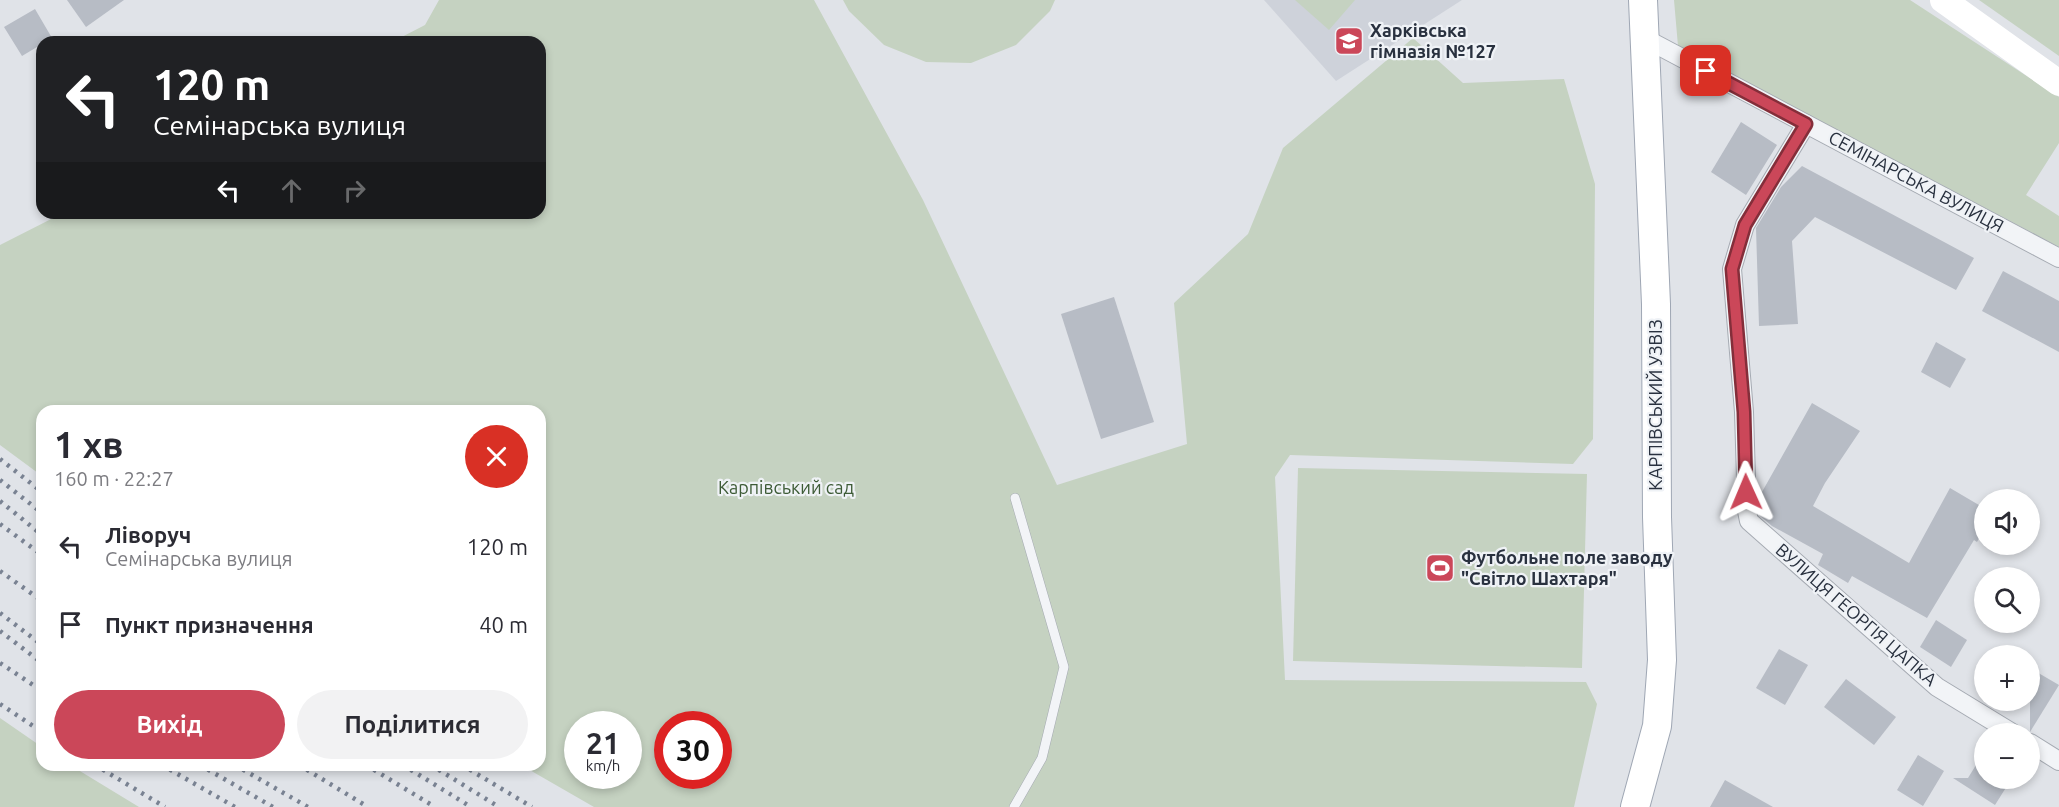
<!DOCTYPE html>
<html lang="uk">
<head>
<meta charset="utf-8">
<style>
	:root { --surface:#fff; --page:#f2f2f3; --text:#2b2b33; --muted:#7c7c81; --accent:#cb4759 }
	body { margin:0; font-family:Ubuntu,sans-serif; background:var(--page); color:var(--text); height:100vh; display:flex; flex-direction:column; font-size:22px; white-space:nowrap }
	* { box-sizing:border-box; margin:0 }
	p { font-size:20px; color:var(--muted) }
	.icon { flex:none; width:33px; height:33px; fill:none; stroke:currentColor; stroke-width:2; stroke-linecap:round; stroke-linejoin:round }
	.map { position:relative; flex:1; overflow:hidden }
	.drawer { position:absolute; left:36px; top:405px; width:510px; height:366px; display:flex; flex-direction:column; background:var(--surface); border-radius:18px; box-shadow:0 3px 9px #0003 }
	.drawer>* { flex:none }
	.top-card { position:absolute; left:36px; top:36px; width:510px; height:183px; border-radius:18px; box-shadow:0 3px 9px #0003; background:#202124; color:#fff; overflow:hidden }
	.buttons { position:absolute; left:1974px; top:489px; display:grid; gap:12px }
	.buttons a { display:grid; place-items:center; width:66px; height:66px; border-radius:50%; background:var(--surface); box-shadow:0 3px 9px #0003; font-size:30px }
	.speed { position:absolute; left:564px; top:711px; display:flex; gap:12px; font-size:30px; font-weight:700; text-align:center }
	.speed>* { display:grid; place-content:center; width:78px; height:78px; border-radius:50%; background:var(--surface); box-shadow:0 3px 9px #0003; line-height:1 }
	.speed small { font-size:15px; font-weight:400 }
	.speed .limit { border:9px solid #d22; background:#fff; color:#111 }
	.pin { position:absolute; display:grid; place-items:center; width:51px; height:51px; color:#fff; margin:-26px; border-radius:12px; box-shadow:0 3px 9px #0006 }
	.me { position:absolute; width:66px; margin:-33px; rotate:359deg; stroke-linejoin:round; filter:drop-shadow(0 0 4px #0008) }
	.turn { display:flex; align-items:center; gap:21px; height:126px; padding:0 18px; font-size:27px }
	.turn .icon { width:78px; height:78px; stroke-width:2.5 }
	.turn b { display:block; font-size:42px; line-height:51px }
	.lanes { display:flex; align-items:center; height:57px; padding:0 18px; background:#0003; justify-content:center; gap:30px; direction:ltr }
	.lanes .off { opacity:.35 }
	.round { display:grid; place-items:center; flex:none; width:63px; height:63px; border-radius:32px; background:var(--page) }
	.headline { display:flex; align-items:center; justify-content:space-between; height:102px; padding:0 18px }
	h1 { font-size:36px; font-weight:700; line-height:45px }
	.action { display:flex; gap:12px; margin-top:auto; padding:12px 18px }
	.action a { flex:1; height:69px; border-radius:36px; background:var(--accent); color:#fff; font-size:24px; font-weight:700; line-height:69px; text-align:center }
	.action a+a { background:var(--page); color:var(--text) }
	ul { padding:0; list-style:none }
	li { display:flex; align-items:center; gap:18px; height:78px; padding:0 18px }
	li div { flex:1 }
	li b { display:block; font-size:22px }
	li em { font-style:normal }
	.map>svg:first-child { display:block }
	.built { fill:#ced2da }
	.green { fill:#c5d2c1; fill-rule:evenodd }
	.building { fill:#b7bcc5 }
	.lines { fill:none; stroke-linecap:round; stroke-linejoin:round }
	.lane-casing { stroke:#a5aab2; stroke-width:10 }
	.street-casing { stroke:#a5aab2; stroke-width:20 }
	.primary-casing { stroke:#9fa7b4; stroke-width:30 }
	.lane { stroke:#f2f4f7; stroke-width:9 }
	.street { stroke:#f2f4f7; stroke-width:18 }
	.secondary { stroke:#fff; stroke-width:26 }
	.primary { stroke:#fff; stroke-width:28 }
	.rail { stroke:#798292; stroke-width:4.5; stroke-dasharray:3 6; stroke-linecap:butt }
	.route-casing { stroke:#842e3a; stroke-width:15 }
	.route { stroke:#cb4759; stroke-width:10 }
	.labels { text-anchor:middle; stroke-width:4.5; stroke-linejoin:round; paint-order:stroke }
	.poi-label { font-size:18px; font-weight:bold; fill:#29313f; stroke:#eff2f6; text-anchor:start }
	.street-label { font-size:18px; fill:#29313f; stroke:#eff2f6 }
	.park-label { font-size:18px; fill:#3d5b36; stroke:#eff2f6 }
</style>
</head>
<body>
<div class="map">
<svg width="2059" height="807" viewBox="0 0 2059 807">
	<rect width="100%" height="100%" fill="#e0e3e8"/>
	<polygon class="built" points="1264,0 1462,0 1336,81"/>
	<g class="green">
		<path d="M439,0h375l109,200 134,285 130,-41 -13,-141 74,-69 35,-86 130,-110 50,45 101,-4 31,105 -2,255 -20,25 -283,-9 -15,22 10,203 301,2 11,22 -23,103h-980l-73,-42h19v-354h-498v65l-42,-31v-200l63,-32h477v-171h-148l33,-17zM578,724h50v52h-50zM668,724h50v52h-50z"/>
		<polygon points="843,0 1055,0 1050,11 1016,45 971,63 926,62 884,45 849,11"/>
		<polygon points="1295,0 1355,0 1329,30"/>
		<polygon points="1674,0 1910,0 2059,97 2059,143 2026,195 2059,216 2059,247 1678,46"/>
		<polygon points="1979,0 2059,0 2059,56"/>
		<polygon points="1298,468 1587,474 1582,668 1293,661"/>
		<polygon points="0,718 42,747 42,765 70,765 139,807 0,807"/>
	</g>
	<g class="building">
		<polygon points="67,0 124,0 86,27"/>
		<polygon points="35,9 52,38 42,42 42,44 22,56 4,27"/>
		<polygon points="1741,122 1777,145 1746,195 1711,172"/>
		<polygon points="1802,166 1974,258 1956,290 1815,217 1792,241 1798,324 1759,326 1756,228 1781,187"/>
		<polygon points="2003,271 2059,301 2059,352 1982,311"/>
		<polygon points="1114,297 1154,422 1101,439 1061,314"/>
		<polygon points="1936,342 1966,359 1950,388 1921,372"/>
		<polygon points="1812,403 1860,431 1825,483 1813,506 1909,563 1950,488 1984,508 1984,529 1977,542 1974,540 1927,618 1852,576 1848,583 1818,565 1823,554 1772,526 1759,515 1758,499"/>
		<polygon points="1936,620 1967,640 1951,667 1920,647"/>
		<polygon points="1779,649 1808,665 1785,705 1756,688"/>
		<polygon points="2030,668 2059,685 2030,732"/>
		<polygon points="1846,679 1896,717 1874,745 1824,707"/>
		<polygon points="1984,752 1984,778 2012,778 1995,805 1953,778 1968,778"/>
		<polygon points="1918,755 1944,771 1923,806 1897,790"/>
		<polygon points="1725,780 1773,807 1710,807"/>
	</g>
	<g class="lines">
		<g class="lane-casing">
			<polyline id="lane" points="1014,807 1042,758 1064,667 1015,498"/>
		</g>
		<g class="street-casing">
			<g id="street">
				<polyline points="1646,39 2059,258"/>
				<polyline points="1806,124 1745,225 1732,269 1744,412 1747,511 1749,521 1937,687 2014,734"/>
				<polyline points="2030,743 2059,761"/>
			</g>
		</g>
		<g class="primary-casing">
			<polyline id="primary" points="1635,807 1657,726 1662,660 1657,517 1656,304 1643,0"/>
		</g>
		<use href="#lane" class="lane"/>
		<use href="#street" class="street"/>
		<polyline class="secondary" points="1943,0 2059,83"/>
		<use href="#primary" class="primary"/>
		<g class="rail">
			<polyline points="0,459 42,492"/>
			<polyline points="0,480 42,513"/>
			<polyline points="0,501 42,535"/>
			<polyline points="0,524 42,555"/>
			<polyline points="0,571 42,601"/>
			<polyline points="0,613 42,645"/>
			<polyline points="0,631 42,663"/>
			<polyline points="0,663 42,691"/>
			<polyline points="0,704 42,732"/>
			<polyline points="95,765 165,807"/>
			<polyline points="162,765 235,807"/>
			<polyline points="200,765 273,807"/>
			<polyline points="235,765 308,807"/>
			<polyline points="299,765 368,807"/>
			<polyline points="366,765 435,807"/>
			<polyline points="403,765 471,807"/>
			<polyline points="431,765 499,807"/>
			<polyline points="462,765 532,807"/>
		</g>
	</g>
	<g class="lines">
		<g class="route-casing">
			<polyline id="route" points="1706,71 1806,124 1745,225 1732,269 1744,412 1746,492"/>
		</g>
		<use href="#route" class="route"/>
	</g>
	<defs>
		<g id="school-square" transform="scale(1.5)"><rect x="-9" y="-9" width="18" height="18" rx="4" fill="#cb4759" stroke="#eff2f6"/><path d="M0-5L7-2L0 1L-7-2ZM-4 1L0 2.5L4 1V4Q0 6-4 4Z" fill="#fff"/></g>
		<g id="stadium-square" transform="scale(1.5)"><rect x="-9" y="-9" width="18" height="18" rx="4" fill="#cb4759" stroke="#eff2f6"/><path d="M0-5a6.5 5 0 1 0 0 10a6.5 5 0 1 0 0-10ZM-3.5-1.8h7v3.6h-7Z" fill="#fff"/></g>
	</defs>
	<g fill-rule="evenodd">
		<use href="#school-square" x="1349" y="41"/>
		<use href="#stadium-square" x="1440" y="568"/>
	</g>
	<g class="labels">
		<g class="poi-label">
			<text x="1370" y="37">Харківська<tspan x="1370" dy="21">гімназія №127</tspan></text>
			<text x="1461" y="564">Футбольне поле заводу<tspan x="1461" dy="21">"Світло Шахтаря"</tspan></text>
		</g>
		<g class="street-label">
			<text transform="translate(1916 182) rotate(28)" y="6">СЕМІНАРСЬКА ВУЛИЦЯ</text>
			<text transform="translate(1656 405) rotate(-90)" y="6">КАРПІВСЬКИЙ УЗВІЗ</text>
			<text transform="translate(1856 615) rotate(41)" y="6">ВУЛИЦЯ ГЕОРГІЯ ЦАПКА</text>
		</g>
		<g class="park-label">
			<text x="786" y="494">Карпівський сад</text>
		</g>
	</g>
</svg>
<div class="buttons">
<a><svg class="icon" aria-label="sound" viewBox="0 0 24 24"><path d="M4 9h4l5-4v14l-5-4H4zM17 9q2 3 0 6"/></svg></a>
<a><svg class="icon" aria-label="search" viewBox="0 0 24 24"><circle cx="10" cy="10" r="6"/><path d="M15 15l6 6"/></svg></a>
<a>+</a>
<a>−</a>
</div>
<div class="speed"><div>21<small>km/h</small></div><div class="limit">30</div></div>
<div class="pin" style="left:1706px;top:71px;background:#d93025"><svg class="icon" aria-label="arrive" viewBox="0 0 24 24"><path d="M6 21V4h12l-3 4 3 4H6"/></svg></div>
<svg class="me" style="left:1746px;top:492px" viewBox="-20 -20 40 40"><path d="M0-17L14 15 0 8-14 15z" fill="#cb4759" stroke="#fff" stroke-width="4"/></svg>
<div class="top-card">
<div class="turn"><svg class="icon" aria-label="left" viewBox="0 0 24 24"><path d="M17 20v-9H6M10 6l-5 5 5 5"/></svg><div><b>120 m</b>Семінарська вулиця</div></div>
<div class="lanes"><svg class="icon" aria-label="left" viewBox="0 0 24 24"><path d="M17 20v-9H6M10 6l-5 5 5 5"/></svg><svg class="icon off" aria-label="ahead" viewBox="0 0 24 24"><path d="M12 20V5M6 11l6-6 6 6"/></svg><svg class="icon off" aria-label="right" viewBox="0 0 24 24"><path d="M7 20v-9h11M14 6l5 5-5 5"/></svg></div>
</div>
<section class="drawer">
<div class="headline"><div><h1>1 хв</h1><p>160 m · 22:27</p></div><a class="round" style="background:#d93025;color:#fff"><svg class="icon" aria-label="close" viewBox="0 0 24 24"><path d="M6 6l12 12M18 6L6 18"/></svg></a></div>
<ul>
<li><svg class="icon" aria-label="left" viewBox="0 0 24 24"><path d="M17 20v-9H6M10 6l-5 5 5 5"/></svg><div><b>Ліворуч</b><p>Семінарська вулиця</p></div><em>120 m</em></li>
<li><svg class="icon" aria-label="arrive" viewBox="0 0 24 24"><path d="M6 21V4h12l-3 4 3 4H6"/></svg><div><b>Пункт призначення</b></div><em>40 m</em></li>
</ul>
<div class="action"><a>Вихід</a><a>Поділитися</a></div>
</section>
</div>
</body>
</html>
